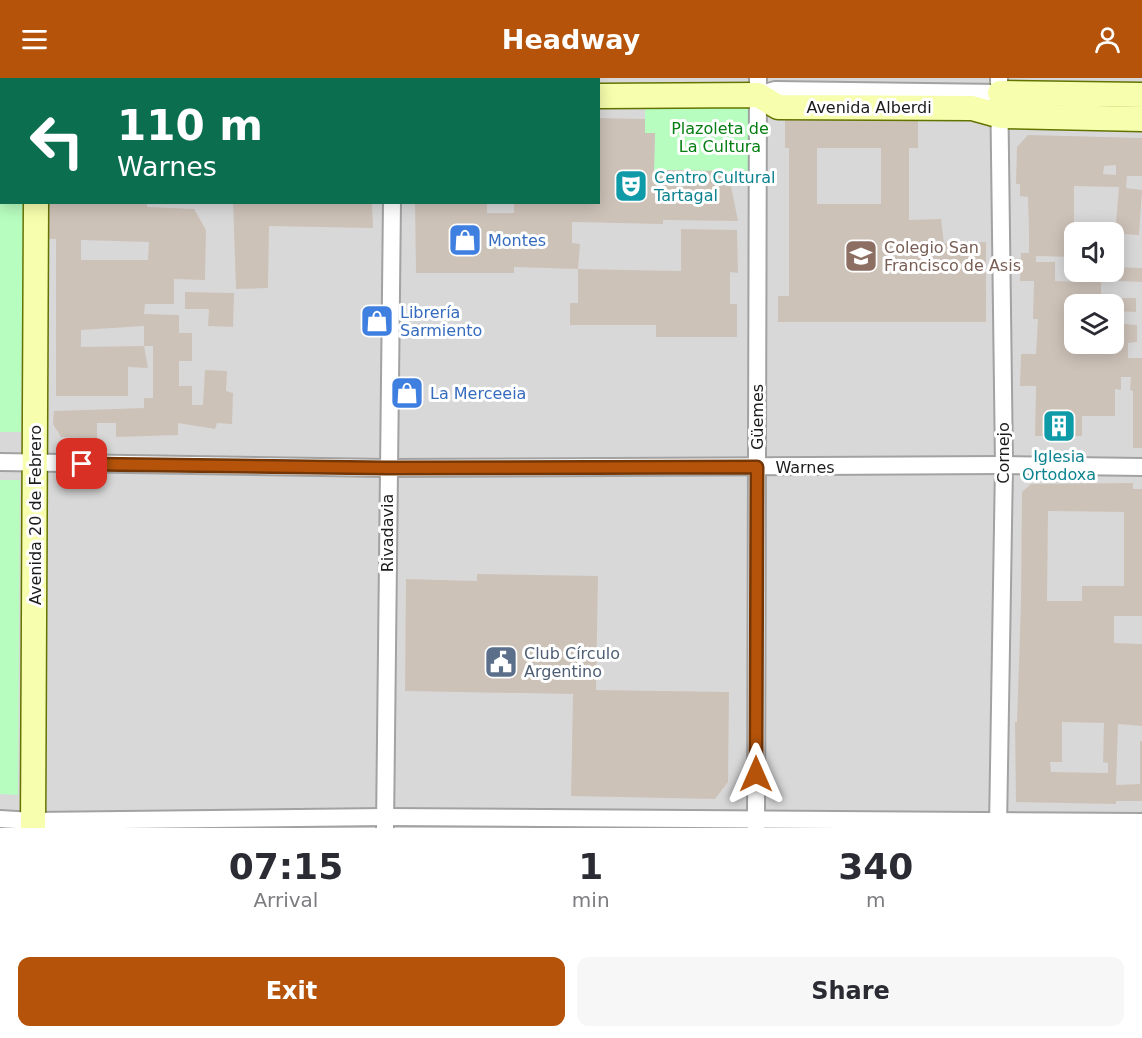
<!DOCTYPE html>
<html lang="en">
<head>
<meta charset="utf-8">
<style>
	:root { --surface:#fff; --page:#f7f7f7; --text:#2b2b33; --muted:#7c7c81; --accent:#b45309 }
	body { margin:0; font-family:"DejaVu Sans",sans-serif; background:var(--page); color:var(--text); height:100vh; display:flex; flex-direction:column; font-size:22px; white-space:nowrap }
	* { box-sizing:border-box; margin:0 }
	p { font-size:20px; color:var(--muted) }
	.icon { flex:none; width:33px; height:33px; fill:none; stroke:currentColor; stroke-width:2; stroke-linecap:round; stroke-linejoin:round }
	.map { position:relative; height:750px; overflow:hidden }
	.panel { display:flex; flex-direction:column; background:var(--surface); flex:1 }
	.panel>* { flex:none }
	.banner { position:absolute; left:0px; top:0px; width:600px; height:126px; box-shadow:0 3px 15px #0003; background:#0b6e4f; color:#fff; overflow:hidden }
	.tools { position:absolute; left:1064px; top:144px; display:grid; gap:12px }
	.tools a { display:grid; place-items:center; width:60px; height:60px; border-radius:12px; background:var(--surface); box-shadow:0 3px 15px #0003; font-size:30px }
	.pin { position:absolute; display:grid; place-items:center; width:51px; height:51px; color:#fff; margin:-26px; border-radius:12px; box-shadow:0 3px 9px #0006 }
	.me { position:absolute; width:66px; margin:-33px; rotate:0deg; stroke-linejoin:round; filter:drop-shadow(0 0 4px #0008) }
	.turn { display:flex; align-items:center; gap:21px; height:126px; padding:0 18px; font-size:27px }
	.turn .icon { width:78px; height:78px; stroke-width:2.5 }
	.turn b { display:block; font-size:42px; line-height:51px }
	.eta { display:flex; justify-content:space-evenly; align-items:center; height:102px; text-align:center }
	.eta b { font-size:36px; font-weight:700; line-height:42px }
	.primary-button { display:flex; gap:12px; margin-top:auto; padding:12px 18px }
	.primary-button a { flex:1; height:69px; border-radius:12px; background:var(--accent); color:#fff; font-size:24px; font-weight:700; line-height:69px; text-align:center }
	.primary-button a+a { background:var(--page); color:var(--text) }
	header { display:flex; justify-content:space-between; align-items:center; height:78px; padding:0 18px; background:var(--accent); color:#fff; font-size:27px; font-weight:700 }
	.map>svg:first-child { display:block }
	.residential { fill:#d9d8d8; fill-rule:evenodd }
	.park { fill:#b7fdbf }
	.building { fill:#cdc2b8; fill-rule:evenodd }
	.lines { fill:none; stroke-linecap:round; stroke-linejoin:round }
	.street-casing { stroke:#a2a2a2; stroke-width:20 }
	.secondary-casing { stroke:#637400; stroke-width:27 }
	.street { stroke:#fff; stroke-width:16 }
	.secondary { stroke:#f7fead; stroke-width:24 }
	.route-casing { stroke:#753606; stroke-width:15 }
	.route { stroke:#b45309; stroke-width:10 }
	.labels { text-anchor:middle; stroke-width:6; stroke-linejoin:round; paint-order:stroke }
	.street-label { font-size:16px; fill:#1b1b1b; stroke:#fff }
	.park-label { font-size:16px; fill:#047e12; stroke:#fff }
	.culture-label { font-size:16px; fill:#0d838f; stroke:#fff; text-anchor:start }
	.shop-label { font-size:16px; fill:#366cbe; stroke:#fff; text-anchor:start }
	.education-label { font-size:16px; fill:#785e54; stroke:#fff; text-anchor:start }
	.service-label { font-size:16px; fill:#4e5e75; stroke:#fff; text-anchor:start }
</style>
</head>
<body>
<header><svg class="icon" aria-label="menu" viewBox="0 0 24 24"><path d="M4 6h16M4 12h16M4 18h16"/></svg>Headway<svg class="icon" aria-label="person" viewBox="0 0 24 24"><circle cx="12" cy="8" r="4"/><path d="M4 21q1-7 8-7t8 7"/></svg></header>
<div class="map">
<svg width="1142" height="750" viewBox="0 0 1142 750">
	<rect width="100%" height="100%" fill="#ede9df"/>
	<path class="residential" d="M0,0h1142v750h-1142zM2,2h596v122h-596zM1074,154h39v40h-39zM1074,226h39v40h-39z"/>
	<g class="park">
		<polygon points="645,27 744,28 753,36 752,94 654,92 655,55 645,55"/>
		<polygon points="0,40 2,124 23,125 21,354 0,354"/>
		<polygon points="0,402 20,402 18,717 0,716"/>
	</g>
	<g class="building">
		<path d="M785,37h133v33h-9v72l32,-1 3,24 42,-1v80h-208v-26h11v-148h-4zM817,70h64v56h-64z"/>
		<polygon points="598,40 645,41 645,55 655,55 654,92 728,93 738,143 663,142 663,146 572,144 572,165 580,166 578,191 681,193 681,151 737,152 738,195 730,194 730,226 737,226 737,259 656,259 656,247 570,247 570,225 578,225 578,191 514,189 514,195 416,195 415,124 487,124 487,135 514,135 514,124 598,124"/>
		<path d="M1028,57l114,3v38h-15l-1,12 16,2 -3,45 -58,-3v-10h35l3,-35 -45,-1v71l-38,-1v6h19v19l21,1 1,-10h36v-5l29,1v14l-41,-2v24h-27v40h39v-21l24,2v17l-9,1v15h14v90h-9v-57l-3,-1 1,-13h-10v13l-6,-1v27h-33v20h-47l1,-50h-16l1,-32h15l2,-35h-5l1,-38h-14l1,-28h8v-22l-1,-34 -8,-1v-12h-4l1,-37zM1116,87v10l-13,-1 1,-8z"/>
		<path d="M50,124h97v5l47,2 12,21 -1,50 -31,-1v25h-29l-1,10 35,1v18h13v28h-13v25h13v19h11l2,-35 22,1 -1,20 7,2 -1,31 -15,-1 -2,6 -37,-6v12l-62,2v-14h-19v16l-36,-2 -8,-13 1,-13 90,-3v-10h9v-52h-9l4,22 -20,-1v29h-72v-157h-9l1,-34zM81,162l68,2 -1,18h-67zM144,248v20l-63,1v-17z"/>
		<polygon points="233,124 372,124 373,150 269,148 268,210 236,211"/>
		<polygon points="185,214 234,215 233,249 208,248 209,231 185,231"/>
		<polygon points="1109,220 1136,220 1136,234 1113,233 1113,226 1109,226"/>
		<path d="M1133,405v6h9v127h-28v27l28,1v82l-24,-2 -2,61 24,-1v-43h2v60h-26v3l-100,-2 -1,-80h2l4,-120 1,-110 9,-8zM1048,433l76,1v74h-42v15h-35zM1062,644l42,1 -1,39 5,1v10l-57,-1 -1,-10h12z"/>
		<polygon points="477,496 598,498 596,612 729,614 728,704 715,721 571,718 573,616 405,613 406,501 477,503"/>
	</g>
	<g class="lines">
		<g class="street-casing">
			<g id="street">
				<polyline points="395,2 395,0"/>
				<polyline points="758,17 775,12 1000,15"/>
				<polyline points="0,384 388,390 1004,387 1142,389"/>
				<polyline points="0,741 33,743 385,739 1142,744"/>
				<polyline points="385,750 392,124"/>
				<polyline points="756,750 758,0"/>
				<polyline points="998,750 1004,387 999,0"/>
			</g>
		</g>
		<g class="secondary-casing">
			<g id="secondary">
				<polyline points="36,2 36,0"/>
				<polyline points="1000,15 1142,17"/>
				<polyline points="598,18 758,17 778,29 972,30 1001,38 1142,41"/>
				<polyline points="0,20 2,20"/>
				<polyline points="33,750 36,124"/>
			</g>
		</g>
		<use href="#street" class="street"/>
		<use href="#secondary" class="secondary"/>
	</g>
	<g class="lines">
		<g class="route-casing">
			<polyline id="route" points="82,386 387,390 757,389 756,696"/>
		</g>
		<use href="#route" class="route"/>
	</g>
	<defs>
		<g id="theatre-square" transform="scale(1.725)"><rect x="-9" y="-9" width="18" height="18" rx="4" fill="#0f9aa8" stroke="#fff"/><path d="M-5-5.5Q0-4 5-5.5V0Q5 5 0 6Q-5 5-5 0ZM-3.3-2.5H-1v1.5H-3.3ZM1-2.5H3.3v1.5H1ZM-2.8 1Q0 5.5 2.8 1Z" fill="#fff"/></g>
		<g id="shop-square" transform="scale(1.725)"><rect x="-9" y="-9" width="18" height="18" rx="4" fill="#3f7fe0" stroke="#fff"/><path d="M-5-2.5h2.3a2.7 3.5 0 0 1 5.4 0H5L5.5 6h-11ZM-1.5-2.5h3a1.5 2.3 0 0 0-3 0Z" fill="#fff"/></g>
		<g id="school-square" transform="scale(1.725)"><rect x="-9" y="-9" width="18" height="18" rx="4" fill="#8d6e63" stroke="#fff"/><path d="M0-5L7-2L0 1L-7-2ZM-4 1L0 2.5L4 1V4Q0 6-4 4Z" fill="#fff"/></g>
		<g id="building-square" transform="scale(1.725)"><rect x="-9" y="-9" width="18" height="18" rx="4" fill="#0f9aa8" stroke="#fff"/><path d="M-4-6H4V6H1V3H-1V6H-4ZM-2.5-4.3h1.7v1.8h-1.7ZM.8-4.3h1.7v1.8H.8ZM-2.5-1h1.7V.8h-1.7ZM.8-1h1.7V.8H.8Z" fill="#fff"/></g>
		<g id="civic-square" transform="scale(1.725)"><rect x="-9" y="-9" width="18" height="18" rx="4" fill="#5c6f8a" stroke="#fff"/><path d="M-.6-6.5H3V-4.5H.6V-3L4-1V1h2V6H-6V1h2V-1L-.6-3ZM-1.2 2.5V6h2.4V2.5Z" fill="#fff"/></g>
	</defs>
	<g fill-rule="evenodd">
		<use href="#theatre-square" x="631" y="108"/>
		<use href="#shop-square" x="465" y="162"/>
		<use href="#school-square" x="861" y="178"/>
		<use href="#shop-square" x="377" y="243"/>
		<use href="#shop-square" x="407" y="315"/>
		<use href="#building-square" x="1059" y="348"/>
		<use href="#civic-square" x="501" y="584"/>
	</g>
	<g class="labels">
		<g class="street-label">
			<text x="869" y="35">Avenida Alberdi</text>
			<text transform="translate(757 339) rotate(-90)" y="6">Güemes</text>
			<text transform="translate(1003 375) rotate(-90)" y="6">Cornejo</text>
			<text x="805" y="395">Warnes</text>
			<text transform="translate(35 437) rotate(-90)" y="6">Avenida 20 de Febrero</text>
			<text transform="translate(387 455) rotate(-90)" y="6">Rivadavia</text>
		</g>
		<g class="park-label">
			<text x="720" y="56">Plazoleta de<tspan x="720" dy="18">La Cultura</tspan></text>
		</g>
		<g class="culture-label">
			<text x="654" y="105">Centro Cultural<tspan x="654" dy="18">Tartagal</tspan></text>
			<text x="1059" y="384" text-anchor="middle">Iglesia<tspan x="1059" dy="18">Ortodoxa</tspan></text>
		</g>
		<g class="shop-label">
			<text x="488" y="168">Montes</text>
			<text x="400" y="240">Librería<tspan x="400" dy="18">Sarmiento</tspan></text>
			<text x="430" y="321">La Merceeia</text>
		</g>
		<g class="education-label">
			<text x="884" y="175">Colegio San<tspan x="884" dy="18">Francisco de Asis</tspan></text>
		</g>
		<g class="service-label">
			<text x="524" y="581">Club Círculo<tspan x="524" dy="18">Argentino</tspan></text>
		</g>
	</g>
</svg>
<div class="tools">
<a><svg class="icon" aria-label="sound" viewBox="0 0 24 24"><path d="M4 9h4l5-4v14l-5-4H4zM17 9q2 3 0 6"/></svg></a>
<a><svg class="icon" aria-label="layers" viewBox="0 0 24 24"><path d="M12 4l9 5-9 5-9-5zM3 14l9 5 9-5"/></svg></a>
</div>
<div class="pin" style="left:82px;top:386px;background:#d93025"><svg class="icon" aria-label="arrive" viewBox="0 0 24 24"><path d="M6 21V4h12l-3 4 3 4H6"/></svg></div>
<svg class="me" style="left:756px;top:696px" viewBox="-20 -20 40 40"><path d="M0-17L14 15 0 8-14 15z" fill="#b45309" stroke="#fff" stroke-width="4"/></svg>
<div class="banner">
<div class="turn"><svg class="icon" aria-label="left" viewBox="0 0 24 24"><path d="M17 20v-9H6M10 6l-5 5 5 5"/></svg><div><b>110 m</b>Warnes</div></div>
</div>
</div>
<section class="panel">
<div class="eta">
<div><b>07:15</b><p>Arrival</p></div>
<div><b>1</b><p>min</p></div>
<div><b>340</b><p>m</p></div>
</div>
<div class="primary-button"><a>Exit</a><a>Share</a></div>
</section>
</body>
</html>
